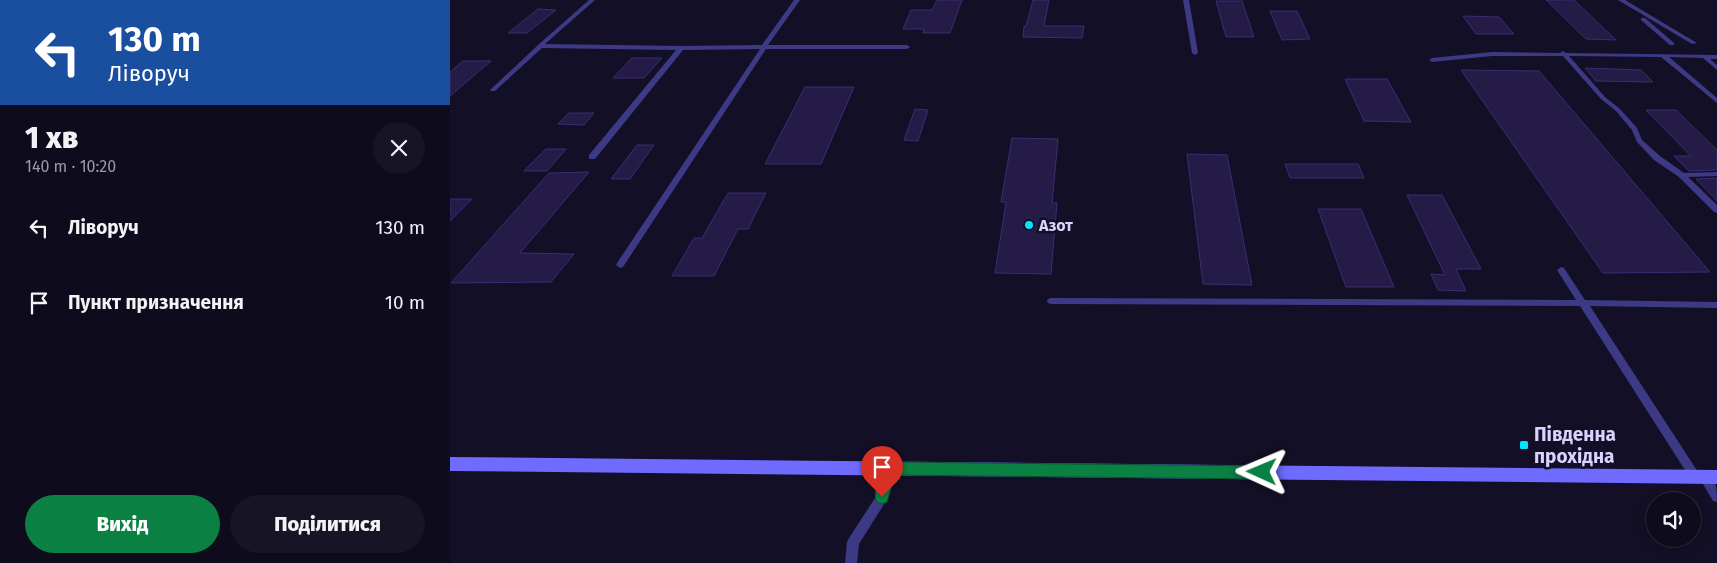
<!DOCTYPE html>
<html lang="uk">
<head>
<meta charset="utf-8">
<style>
	:root { --surface:#0e0b1c; --page:#171425; --text:#f1f3f6; --muted:#9b9ba3; --line:#2e2b3b; --accent:#0b8043 }
	body { margin:0; font-family:"Fira Sans",sans-serif; background:var(--page); color:var(--text); height:100vh; display:flex; flex-direction:column; font-size:19px; white-space:nowrap }
	* { box-sizing:border-box; margin:0 }
	p { font-size:16px; color:var(--muted) }
	.icon { flex:none; width:28px; height:28px; fill:none; stroke:currentColor; stroke-width:2; stroke-linecap:round; stroke-linejoin:round }
	.map { position:relative; flex:1; overflow:hidden }
	.panel { display:flex; flex-direction:column; background:var(--surface); width:450px }
	.panel>* { flex:none }
	.top-card { background:#1a4fa0; color:#fff; overflow:hidden }
	.controls { position:absolute; left:1196px; top:492px; display:grid; gap:10px }
	.controls a { display:grid; place-items:center; width:55px; height:55px; border-radius:50%; background:var(--surface); box-shadow:0 2px 12px #0003,0 0 0 1px var(--line); font-size:25px }
	.pin { position:absolute; display:grid; place-items:center; width:42px; height:42px; color:#fff; margin:-51px -21px; border-radius:50% 50% 50% 0; rotate:-45deg; box-shadow:0 0 5px #0007 }
	.pin .icon { rotate:45deg }
	.me { position:absolute; width:55px; margin:-28px; rotate:271deg; stroke-linejoin:round; filter:drop-shadow(0 0 4px #0008) }
	.turn { display:flex; align-items:center; gap:18px; height:105px; padding:0 25px; font-size:22px }
	.turn .icon { width:65px; height:65px; stroke-width:2.5 }
	.turn b { display:block; font-size:35px; line-height:42px }
	.round { display:grid; place-items:center; flex:none; width:52px; height:52px; border-radius:26px; background:var(--page) }
	.headline { display:flex; align-items:center; justify-content:space-between; height:85px; padding:0 25px }
	h1 { font-size:30px; font-weight:800; line-height:38px }
	.cta { display:flex; gap:10px; margin-top:auto; padding:10px 25px }
	.cta a { flex:1; height:58px; border-radius:30px; background:var(--accent); color:#fff; font-size:20px; font-weight:800; line-height:58px; text-align:center }
	.cta a+a { background:var(--page); color:var(--text) }
	ul { padding:0; list-style:none }
	li { display:flex; align-items:center; gap:15px; height:75px; padding:0 25px }
	li div { flex:1 }
	li b { display:block; font-size:19px }
	li em { font-style:normal }
	main { display:flex; flex:1; min-height:0 }
	.map>svg:first-child { display:block }
	.building { fill:#241b47; stroke:#3b2d73 }
	.lines { fill:none; stroke-linecap:round; stroke-linejoin:round }
	.lane { fill:#3d3a85; fill-rule:evenodd }
	.secondary { fill:#6f6bff; fill-rule:evenodd }
	.route { fill:#0b8043; stroke:#07532c }
	.poi-dot { fill:#00e5ff; stroke:#130f26; stroke-width:2 }
	.labels { text-anchor:middle; stroke-width:5; stroke-linejoin:round; paint-order:stroke }
	.poi-label { font-size:16px; font-weight:bold; fill:#d9d4ff; stroke:#130f26; text-anchor:start }
	.near-poi-label { font-size:19px; font-weight:bold; fill:#d9d4ff; stroke:#130f26; text-anchor:start }
</style>
</head>
<body>
<main>
<section class="panel">
<div class="top-card">
<div class="turn"><svg class="icon" aria-label="left" viewBox="0 0 24 24"><path d="M17 20v-9H6M10 6l-5 5 5 5"/></svg><div><b>130 m</b>Ліворуч</div></div>
</div>
<div class="headline"><div><h1>1 хв</h1><p>140 m · 10:20</p></div><a class="round"><svg class="icon" aria-label="close" viewBox="0 0 24 24"><path d="M6 6l12 12M18 6L6 18"/></svg></a></div>
<ul>
<li><svg class="icon" aria-label="left" viewBox="0 0 24 24"><path d="M17 20v-9H6M10 6l-5 5 5 5"/></svg><div><b>Ліворуч</b></div><em>130 m</em></li>
<li><svg class="icon" aria-label="arrive" viewBox="0 0 24 24"><path d="M6 21V4h12l-3 4 3 4H6"/></svg><div><b>Пункт призначення</b></div><em>10 m</em></li>
</ul>
<div class="cta"><a>Вихід</a><a>Поділитися</a></div>
</section>
<div class="map">
<svg width="1267" height="563" viewBox="0 0 1267 563">
	<rect width="100%" height="100%" fill="#130f26"/>
	<g class="building">
		<polygon points="487,0 512,0 500,33 473,33 474,29 453,29 461,10 482,10"/>
		<polygon points="583,0 599,0 594,26 634,26 632,38 573,37 574,26 576,26"/>
		<polygon points="1096,0 1124,0 1166,40 1136,39"/>
		<polygon points="766,1 792,1 804,37 776,37"/>
		<polygon points="88,9 106,10 77,33 58,33"/>
		<polygon points="820,11 847,11 860,39 832,40"/>
		<polygon points="1013,16 1049,17 1064,34 1026,34"/>
		<polygon points="182,58 212,58 194,78 163,78"/>
		<polygon points="13,61 41,61 0,96 0,72"/>
		<polygon points="1135,68 1191,70 1203,82 1146,81"/>
		<polygon points="1011,70 1089,71 1260,272 1153,273"/>
		<polygon points="895,79 937,79 961,122 914,121"/>
		<polygon points="355,87 404,87 371,164 315,164"/>
		<polygon points="465,109 478,110 468,141 454,140"/>
		<polygon points="1196,110 1226,110 1267,150 1267,170 1239,171 1224,156 1241,156"/>
		<polygon points="119,113 144,113 134,125 108,124"/>
		<polygon points="562,138 608,139 602,203 607,203 601,274 545,273 556,202 551,202"/>
		<polygon points="187,145 204,145 180,179 161,179"/>
		<polygon points="96,149 116,149 97,171 74,171"/>
		<polygon points="737,154 777,155 802,285 753,284"/>
		<polygon points="835,164 908,164 914,178 840,178"/>
		<polygon points="139,172 70,253 124,254 101,282 1,283 99,173"/>
		<polygon points="1267,178 1267,201 1246,179"/>
		<polygon points="278,193 316,193 298,229 288,229 264,276 222,276 244,238 252,238"/>
		<polygon points="957,195 992,195 1031,269 1006,269 1016,291 988,290 981,274 995,275"/>
		<polygon points="0,199 22,199 0,221"/>
		<polygon points="868,209 911,209 944,287 896,287"/>
	</g>
	<g class="lines">
		<g class="lane">
			<polygon points="139,0 145,0 95,44 231,46 312,45 344,0 350,0 318,45 457,45 460,47 457,49 316,49 173,267 170,268 166,265 167,263 310,49 233,50 145,159 139,159 139,155 226,50 92,48 45,91 41,91 40,90 88,45"/>
			<polygon points="733,0 739,0 748,53 745,55 742,53"/>
			<polygon points="1168,0 1175,0 1247,43 1242,44"/>
			<polygon points="1191,18 1195,18 1224,43 1224,45 1220,45 1191,20"/>
			<polygon points="1113,51 1116,53 1267,55 1267,59 1260,59 1267,65 1267,70 1253,58 1219,57 1267,98 1267,103 1211,57 1119,56 1155,97 1170,109 1187,128 1192,140 1210,156 1234,173 1267,172 1267,176 1238,177 1267,205 1267,213 1264,212 1229,177 1204,160 1187,142 1182,130 1166,111 1151,99 1113,56 1042,56 982,62 979,60 982,58 1042,52 1110,53"/>
			<path d="M1111,267l3,1 21,32 132,2v6l-127,-2 110,169 5,-3c12,5 12,19 12,30l-4,-1 -13,-22 -4,3 -4,-1 -112,-175 -529,-2 -3,-1 -1,-2 1,-2 3,-1 525,2 -19,-30z"/>
			<polygon points="439,464 443,465 444,469 436,501 409,544 407,563 395,563 397,542 399,538 427,495 434,469 435,465"/>
		</g>
		<polygon class="secondary" points="0,457 1267,470 1267,484 0,471"/>
	</g>
	<path class="route" d="M439,462l373,4 5,2 3,4 -3,5 -5,2 -367,-4 -8,27 -5,2 -5,-2c-5,-9 3,-28 7,-38z"/>
	<g class="poi-dot">
		<circle cx="579" cy="225" r="5"/>
		<rect x="1069" y="440" width="10" height="10" rx="2.5"/>
	</g>
	<g class="labels">
		<g class="poi-label">
			<text x="589" y="231">Азот</text>
		</g>
		<g class="near-poi-label">
			<text x="1084" y="441">Південна<tspan x="1084" dy="22">прохідна</tspan></text>
		</g>
	</g>
</svg>
<div class="controls">
<a><svg class="icon" aria-label="sound" viewBox="0 0 24 24"><path d="M4 9h4l5-4v14l-5-4H4zM17 9q2 3 0 6"/></svg></a>
</div>
<div class="pin" style="left:432px;top:497px;background:#d93025"><svg class="icon" aria-label="arrive" viewBox="0 0 24 24"><path d="M6 21V4h12l-3 4 3 4H6"/></svg></div>
<svg class="me" style="left:812px;top:472px" viewBox="-20 -20 40 40"><path d="M0-17L14 15 0 8-14 15z" fill="#0b8043" stroke="#fff" stroke-width="4"/></svg>
</div>
</main>
</body>
</html>
